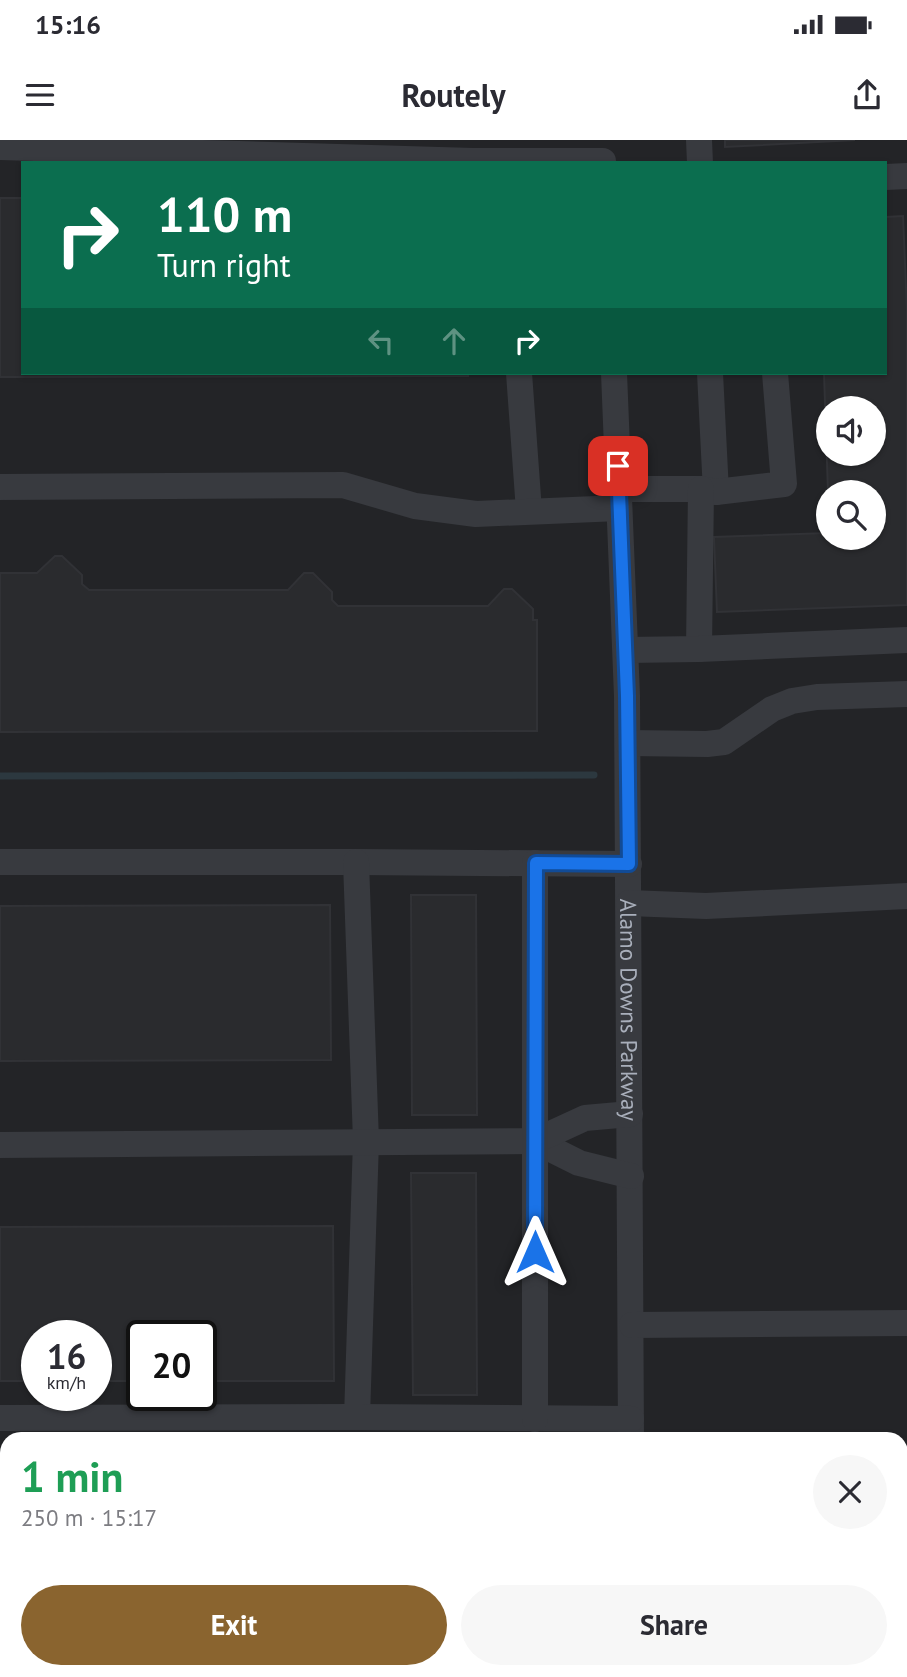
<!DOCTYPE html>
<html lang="en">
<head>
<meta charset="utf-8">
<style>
	:root { --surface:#fff; --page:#f7f7f7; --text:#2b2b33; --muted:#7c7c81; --accent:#8a642f }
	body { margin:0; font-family:"PT Sans",sans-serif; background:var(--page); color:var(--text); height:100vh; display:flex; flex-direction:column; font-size:26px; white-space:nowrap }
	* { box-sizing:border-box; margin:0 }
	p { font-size:23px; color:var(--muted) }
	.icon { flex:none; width:38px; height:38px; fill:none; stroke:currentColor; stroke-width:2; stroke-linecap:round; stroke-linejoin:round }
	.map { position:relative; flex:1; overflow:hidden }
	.drawer { position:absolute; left:0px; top:1292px; width:908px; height:247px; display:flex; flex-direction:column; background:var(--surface); border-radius:21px 21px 0 0; box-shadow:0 2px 5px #0004 }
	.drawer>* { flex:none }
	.guide { position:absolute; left:21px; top:21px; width:866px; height:214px; border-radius:0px; box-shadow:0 2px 5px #0004; background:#0b6e4f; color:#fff; overflow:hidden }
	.fabs { position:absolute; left:816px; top:256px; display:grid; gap:14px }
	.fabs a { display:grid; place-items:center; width:70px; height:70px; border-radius:50%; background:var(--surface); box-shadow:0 2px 5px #0004; font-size:35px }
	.speed { position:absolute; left:21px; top:1180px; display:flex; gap:14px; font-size:35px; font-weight:700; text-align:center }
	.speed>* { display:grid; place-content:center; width:91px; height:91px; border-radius:50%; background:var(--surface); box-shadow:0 2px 5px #0004; line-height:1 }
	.speed small { font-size:18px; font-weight:400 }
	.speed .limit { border:4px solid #111; border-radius:10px; background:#fff; color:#111 }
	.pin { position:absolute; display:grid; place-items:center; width:60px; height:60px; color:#fff; margin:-30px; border-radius:14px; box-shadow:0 4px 10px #0006 }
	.me { position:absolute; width:77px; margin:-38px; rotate:0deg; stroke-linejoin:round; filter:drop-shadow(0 0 5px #0008) }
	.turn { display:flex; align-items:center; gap:24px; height:147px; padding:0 21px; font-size:32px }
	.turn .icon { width:91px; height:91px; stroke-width:2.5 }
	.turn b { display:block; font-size:49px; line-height:60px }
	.lanes { display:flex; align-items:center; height:66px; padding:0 21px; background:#0003; justify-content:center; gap:35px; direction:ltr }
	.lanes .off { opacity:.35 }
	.round { display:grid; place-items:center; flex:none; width:74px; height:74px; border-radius:37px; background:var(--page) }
	.headline { display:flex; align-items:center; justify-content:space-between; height:119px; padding:0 21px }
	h1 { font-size:42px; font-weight:700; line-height:52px; color:#1e9e55 }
	.button { display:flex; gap:14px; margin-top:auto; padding:14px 21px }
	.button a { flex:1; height:80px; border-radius:42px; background:var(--accent); color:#fff; font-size:28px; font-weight:700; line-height:80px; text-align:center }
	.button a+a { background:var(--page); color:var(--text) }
	.status { display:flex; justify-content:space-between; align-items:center; height:49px; padding:0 35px; background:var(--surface); direction:ltr }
	.status svg { height:19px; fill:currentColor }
	header { display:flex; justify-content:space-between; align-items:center; height:91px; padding:0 21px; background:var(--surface); font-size:32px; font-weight:700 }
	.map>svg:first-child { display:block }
	.built { fill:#232427; fill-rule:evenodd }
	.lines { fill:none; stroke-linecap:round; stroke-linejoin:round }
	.stream { stroke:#2c383f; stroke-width:7 }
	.building { fill:#2a2b2e; stroke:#313236; stroke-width:2; fill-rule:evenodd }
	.minor { stroke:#383a3f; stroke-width:26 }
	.route-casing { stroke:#114b97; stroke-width:18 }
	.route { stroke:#1a73e8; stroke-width:12 }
	.labels { text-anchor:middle; stroke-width:7; stroke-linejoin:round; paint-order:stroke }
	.street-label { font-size:23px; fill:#a9afbb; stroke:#121315 }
</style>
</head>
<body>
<div class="status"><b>15:16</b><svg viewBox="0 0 49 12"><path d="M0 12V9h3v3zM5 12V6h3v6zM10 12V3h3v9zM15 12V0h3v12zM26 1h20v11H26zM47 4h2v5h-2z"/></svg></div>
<header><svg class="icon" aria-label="menu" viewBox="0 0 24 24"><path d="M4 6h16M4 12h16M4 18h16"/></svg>Routely<svg class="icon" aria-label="share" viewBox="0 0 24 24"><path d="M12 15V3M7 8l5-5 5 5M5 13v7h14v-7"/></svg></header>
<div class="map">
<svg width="907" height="1537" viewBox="0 0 907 1537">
	<rect width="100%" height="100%" fill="#17181a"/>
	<path class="built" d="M0,0h907v1537h-907zM23,23h863v210h-863zM828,268h45v45h-45zM828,352h45v45h-45zM37,1195h59v60h-59zM142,1195h59v60h-59zM7,1298h894v233h-894z"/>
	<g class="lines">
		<g class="stream">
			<polyline points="0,636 594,635"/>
			<polyline points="901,1386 907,1386"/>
			<polyline points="0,1389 7,1389"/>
		</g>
	</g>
	<g class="building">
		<polygon points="725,0 855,0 725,7"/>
		<polygon points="0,58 23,58 23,233 468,233 468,236 0,237"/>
		<path d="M903,76l4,95v294l-190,7 -3,-75 114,-4v4h45v-45h-45l-4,-119h62v-156zM828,268h45v45h-45z"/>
		<polygon points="55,416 62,416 82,435 82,444 89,450 288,450 304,433 313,433 332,452 332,460 338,466 488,466 504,449 512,449 533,469 533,480 537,480 537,591 0,592 0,433 37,433"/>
		<polygon points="411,755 476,755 477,975 412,975"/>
		<polygon points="330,765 331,920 0,921 0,766"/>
		<polygon points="411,1033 476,1033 477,1255 413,1255"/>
		<polygon points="333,1086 334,1241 201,1241 201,1195 142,1195 142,1241 96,1241 96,1195 37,1195 37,1241 0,1241 0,1087"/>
		<polygon points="901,1488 907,1488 904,1537 731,1537 732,1531 901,1531"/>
	</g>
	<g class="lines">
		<g class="minor">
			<polyline points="699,0 700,23"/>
			<polyline points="0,7 473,21 603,21"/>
			<polyline points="886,37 907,36"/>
			<polyline points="519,233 529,371"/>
			<path id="s1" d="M614,233l13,323 4,742"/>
			<polyline points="710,233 716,352"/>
			<polyline points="0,347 343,345 415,366 476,374 619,368"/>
			<polyline points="619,349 701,349 716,352 784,344 775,233"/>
			<polyline points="699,509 701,349"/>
			<polyline points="626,510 699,509 907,500"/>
			<polyline points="628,603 707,604 724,602 772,569 792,561 817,557 907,554"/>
			<polyline points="0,722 356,722 629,724"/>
			<polyline points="356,722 366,1001 357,1277"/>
			<polyline points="629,763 706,766 907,756"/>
			<polyline points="535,1001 579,1023 631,1036"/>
			<polyline points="0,1005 535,1001 585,978 630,974"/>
			<polyline points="632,1185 907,1183"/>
			<polyline points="0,1278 357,1277 631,1279"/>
			<polyline points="535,1279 535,723"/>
			<polyline points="901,1469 907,1469"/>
			<polyline points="0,1492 7,1492"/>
			<polyline points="536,1531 536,1537"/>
			<polyline points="632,1531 632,1537"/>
		</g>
	</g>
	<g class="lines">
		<g class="route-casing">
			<polyline id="route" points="535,1112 536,723 629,724 627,556 618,326"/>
		</g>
		<use href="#route" class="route"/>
	</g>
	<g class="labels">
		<g class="street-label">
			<text dy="8" stroke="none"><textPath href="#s1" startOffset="637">Alamo Downs Parkway</textPath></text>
		</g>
	</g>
</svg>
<div class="fabs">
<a><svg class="icon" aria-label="sound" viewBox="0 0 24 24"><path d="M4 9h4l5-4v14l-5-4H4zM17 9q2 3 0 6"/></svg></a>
<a><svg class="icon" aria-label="search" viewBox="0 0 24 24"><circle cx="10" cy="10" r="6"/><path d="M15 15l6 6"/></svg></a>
</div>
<div class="speed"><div>16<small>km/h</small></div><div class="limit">20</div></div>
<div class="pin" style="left:618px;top:326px;background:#d93025"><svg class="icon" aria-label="arrive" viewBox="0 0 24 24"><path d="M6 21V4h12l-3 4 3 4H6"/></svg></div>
<svg class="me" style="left:535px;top:1112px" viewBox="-20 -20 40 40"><path d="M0-17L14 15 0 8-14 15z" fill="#1a73e8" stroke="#fff" stroke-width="4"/></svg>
<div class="guide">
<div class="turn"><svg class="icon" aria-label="right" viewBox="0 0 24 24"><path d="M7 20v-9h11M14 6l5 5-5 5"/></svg><div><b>110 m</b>Turn right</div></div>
<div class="lanes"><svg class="icon off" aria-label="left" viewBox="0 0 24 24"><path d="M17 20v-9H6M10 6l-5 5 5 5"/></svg><svg class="icon off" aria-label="ahead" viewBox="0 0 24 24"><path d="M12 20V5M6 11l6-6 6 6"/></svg><svg class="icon" aria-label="right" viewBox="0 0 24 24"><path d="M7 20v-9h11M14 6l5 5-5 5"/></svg></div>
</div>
<section class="drawer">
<div class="headline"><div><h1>1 min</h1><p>250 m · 15:17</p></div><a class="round"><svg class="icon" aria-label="close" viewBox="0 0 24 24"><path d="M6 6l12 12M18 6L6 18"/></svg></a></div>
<div class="button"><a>Exit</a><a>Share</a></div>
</section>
</div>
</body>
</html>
